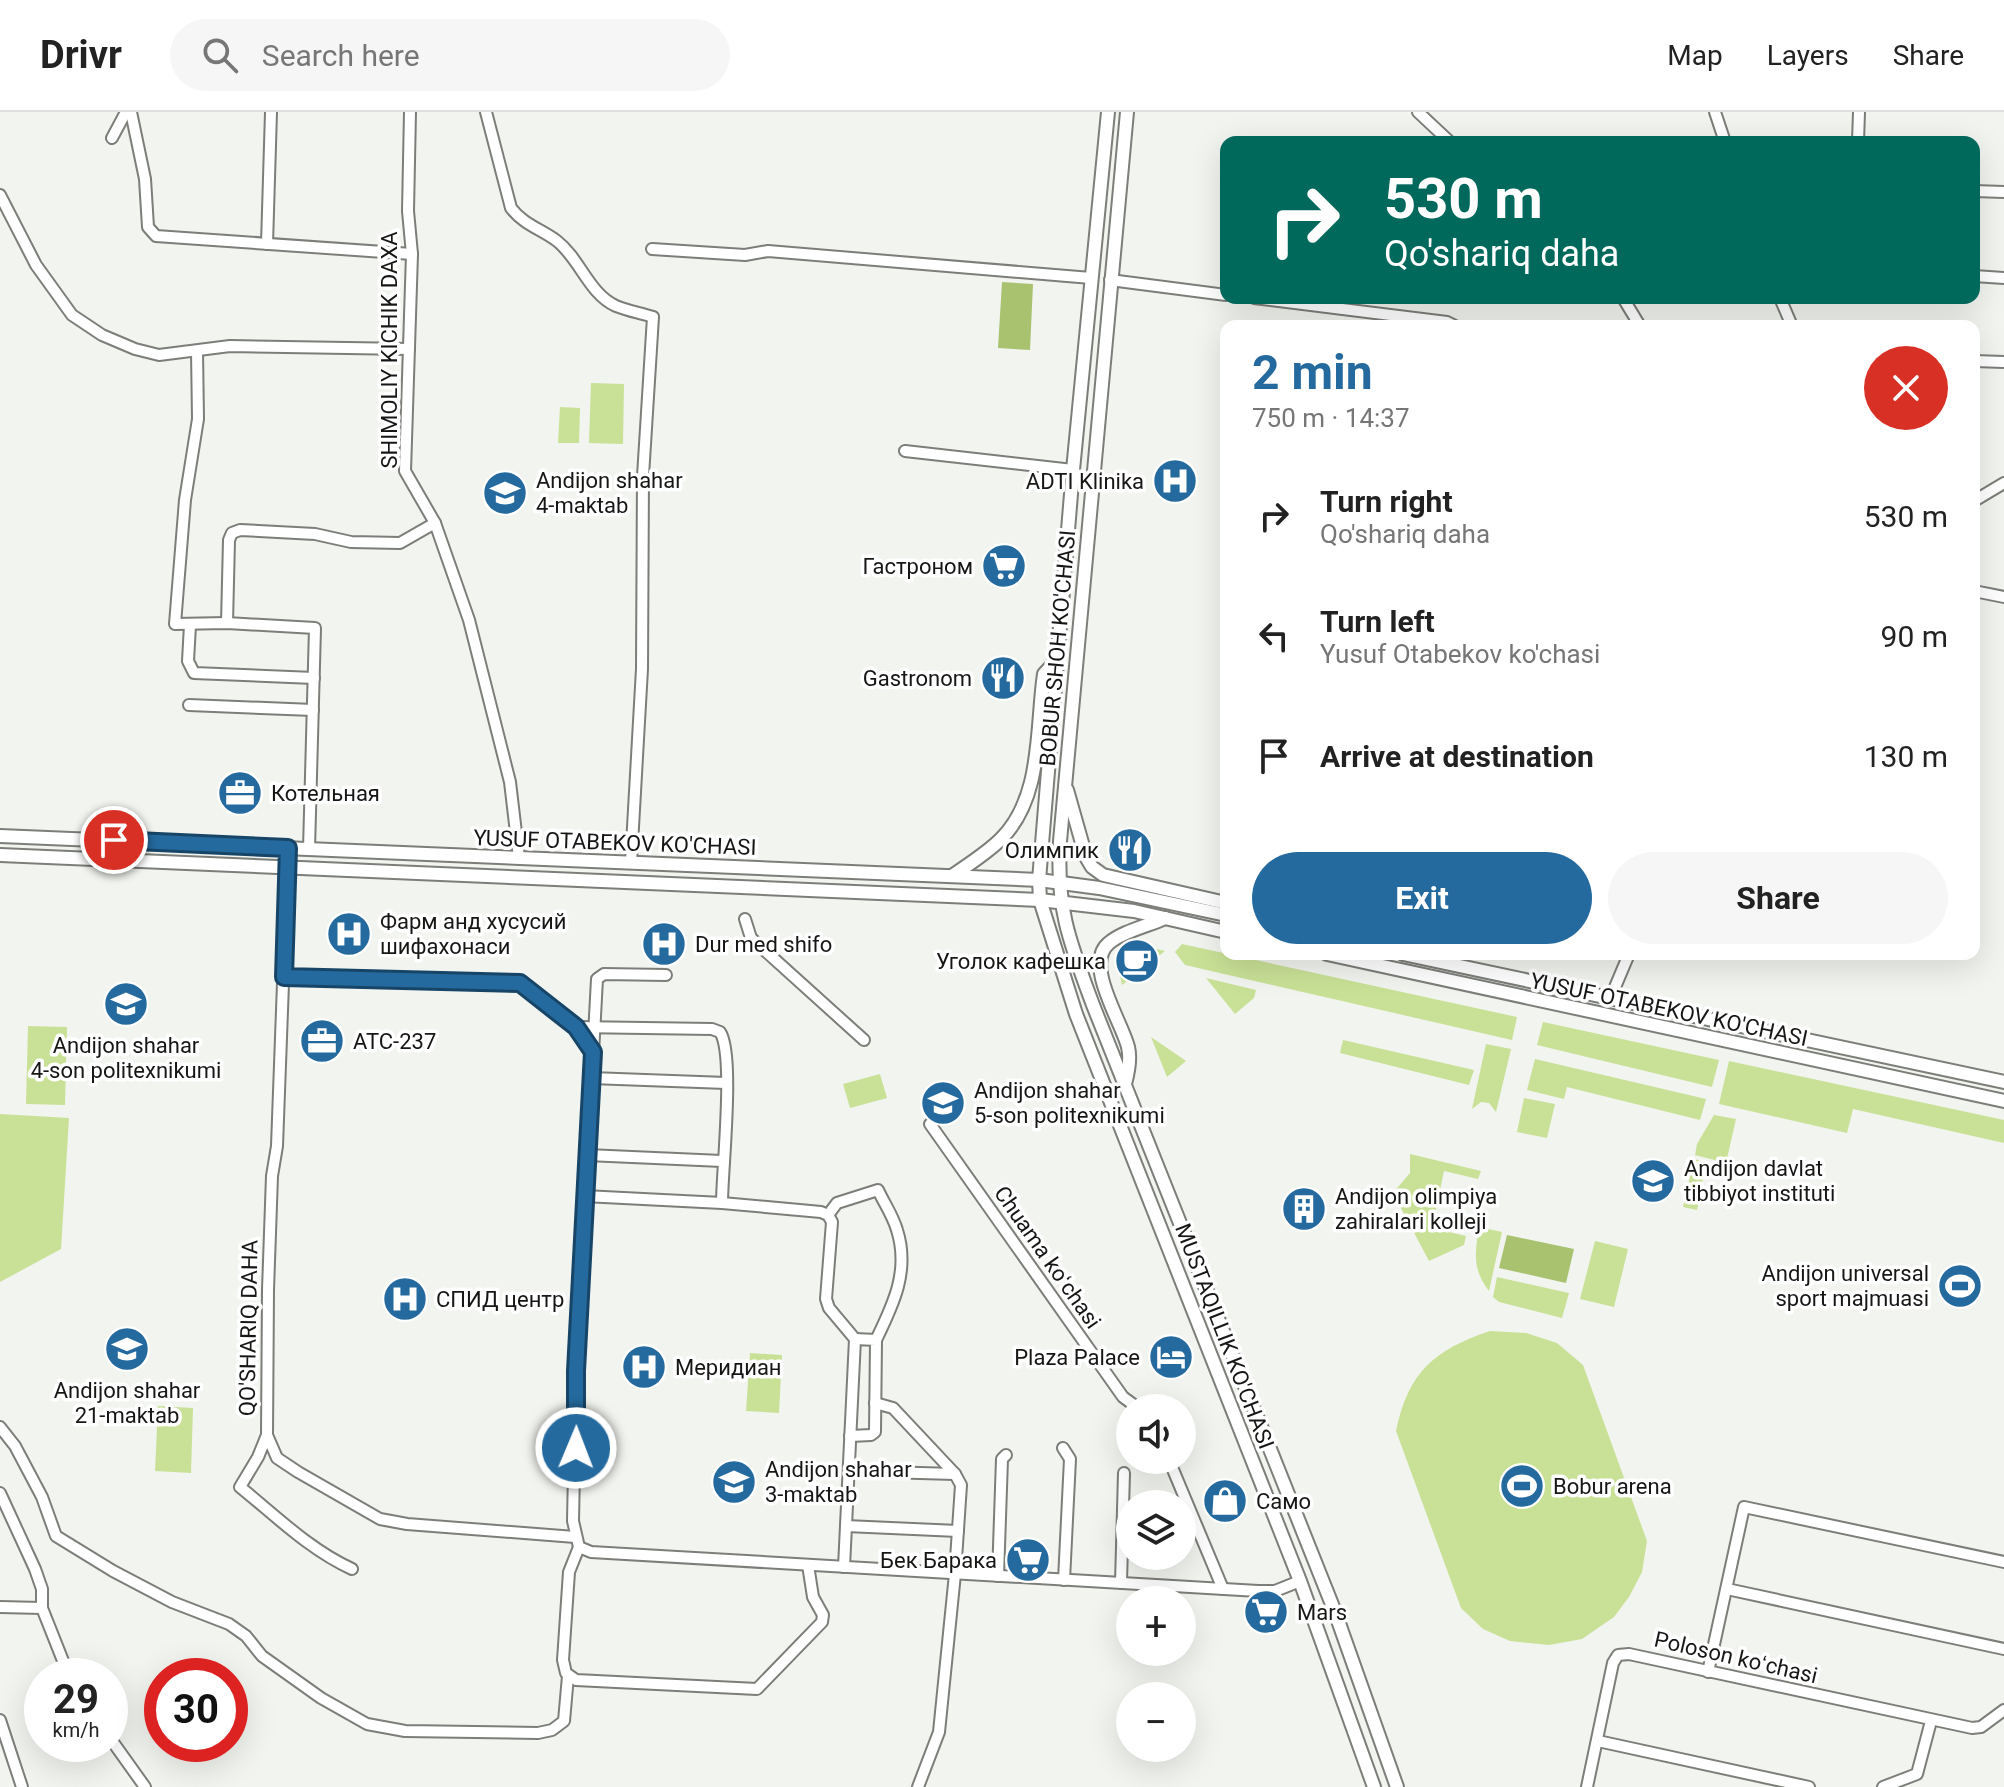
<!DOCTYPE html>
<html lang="en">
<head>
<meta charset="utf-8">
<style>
	:root { --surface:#fff; --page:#f6f6f6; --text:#222; --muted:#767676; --line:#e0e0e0; --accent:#246a9e }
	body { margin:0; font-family:Roboto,sans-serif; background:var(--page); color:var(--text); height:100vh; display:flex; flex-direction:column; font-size:30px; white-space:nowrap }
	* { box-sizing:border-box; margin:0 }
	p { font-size:26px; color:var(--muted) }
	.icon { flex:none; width:44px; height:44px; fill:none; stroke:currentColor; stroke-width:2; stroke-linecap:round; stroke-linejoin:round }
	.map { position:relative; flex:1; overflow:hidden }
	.drawer { position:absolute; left:1220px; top:208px; width:760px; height:640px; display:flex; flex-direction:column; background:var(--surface); border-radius:16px; box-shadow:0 8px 32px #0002 }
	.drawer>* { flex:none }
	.guide { position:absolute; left:1220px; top:24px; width:760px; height:168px; border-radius:16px; box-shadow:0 8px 32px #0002; background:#00695c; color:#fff; overflow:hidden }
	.fabs { position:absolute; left:1116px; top:1282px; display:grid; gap:16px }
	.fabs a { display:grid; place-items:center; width:80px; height:80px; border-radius:50%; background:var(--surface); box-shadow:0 8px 32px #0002; font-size:40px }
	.speed { position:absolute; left:24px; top:1546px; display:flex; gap:16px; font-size:40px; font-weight:700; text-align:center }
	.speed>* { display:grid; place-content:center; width:104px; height:104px; border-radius:50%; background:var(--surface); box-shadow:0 8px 32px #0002; line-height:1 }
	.speed small { font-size:20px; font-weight:400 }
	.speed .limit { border:12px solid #d22; background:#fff; color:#111 }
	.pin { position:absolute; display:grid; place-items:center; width:68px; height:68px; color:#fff; margin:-34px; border:4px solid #fff; border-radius:50%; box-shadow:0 2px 8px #0007 }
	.me { position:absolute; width:88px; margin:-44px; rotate:1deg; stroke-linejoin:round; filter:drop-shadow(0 0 6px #0008) }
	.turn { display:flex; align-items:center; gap:28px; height:168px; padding:0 32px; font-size:36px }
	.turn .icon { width:104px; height:104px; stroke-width:2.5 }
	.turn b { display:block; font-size:56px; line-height:68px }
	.round { display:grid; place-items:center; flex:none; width:84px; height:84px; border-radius:42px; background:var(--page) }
	.headline { display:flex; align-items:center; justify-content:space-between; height:136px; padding:0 32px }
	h1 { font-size:48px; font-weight:700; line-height:60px; color:var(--accent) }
	.button { display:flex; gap:16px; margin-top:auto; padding:16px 32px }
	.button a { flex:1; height:92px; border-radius:48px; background:var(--accent); color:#fff; font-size:32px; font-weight:700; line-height:92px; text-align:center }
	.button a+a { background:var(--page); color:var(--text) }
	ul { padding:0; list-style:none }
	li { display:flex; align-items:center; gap:24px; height:120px; padding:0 32px }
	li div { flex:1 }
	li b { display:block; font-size:30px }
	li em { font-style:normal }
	header { display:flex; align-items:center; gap:48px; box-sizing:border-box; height:112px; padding:0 40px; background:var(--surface); border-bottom:2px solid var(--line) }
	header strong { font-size:38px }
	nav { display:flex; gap:44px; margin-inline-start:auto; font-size:28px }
	.search { width:560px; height:72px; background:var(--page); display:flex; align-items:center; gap:20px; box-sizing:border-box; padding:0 28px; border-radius:44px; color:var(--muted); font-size:30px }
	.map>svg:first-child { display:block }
	.green { fill:#c9e196 }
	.water { fill:#a8c270 }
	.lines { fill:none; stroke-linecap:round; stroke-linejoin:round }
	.minor-casing { stroke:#7c7e79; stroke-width:14 }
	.major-casing { stroke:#7c7e79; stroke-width:16 }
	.minor { stroke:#fff; stroke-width:10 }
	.major { stroke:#fff; stroke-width:12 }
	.route-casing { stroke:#174567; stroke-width:20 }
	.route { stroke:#246a9e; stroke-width:14 }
	.labels { text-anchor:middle; stroke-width:7; stroke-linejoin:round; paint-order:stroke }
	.street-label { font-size:22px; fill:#161715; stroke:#fff }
	.poi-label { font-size:22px; fill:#161715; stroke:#fff; text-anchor:start }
</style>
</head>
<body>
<header>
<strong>Drivr</strong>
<div class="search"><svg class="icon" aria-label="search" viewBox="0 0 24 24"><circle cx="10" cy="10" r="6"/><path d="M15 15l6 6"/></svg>Search here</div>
<nav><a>Map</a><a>Layers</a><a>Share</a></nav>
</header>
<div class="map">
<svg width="2004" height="1675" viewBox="0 0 2004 1675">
	<rect width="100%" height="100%" fill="#f2f4ef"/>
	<g class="green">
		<polygon points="591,271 624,272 623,332 589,331"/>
		<polygon points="560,295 580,296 579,331 558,331"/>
		<polygon points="1137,832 1165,839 1122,873 1117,848"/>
		<polygon points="1182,832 1517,905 1512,928 1185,853 1175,840"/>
		<polygon points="1206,866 1256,878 1254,886 1235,902"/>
		<polygon points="1543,910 1719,948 1712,975 1537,933"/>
		<polygon points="28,914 67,915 65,993 26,992"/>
		<polygon points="1151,925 1186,949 1167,965"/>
		<polygon points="1343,928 1474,958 1469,973 1340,941"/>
		<polygon points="1486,932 1511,937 1496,1000 1489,991 1481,990 1472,997"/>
		<polygon points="1535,947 1706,987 1700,1008 1567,975 1564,987 1527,978"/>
		<polygon points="1729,949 2004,1008 2004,1031 1853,997 1847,1021 1719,992"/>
		<polygon points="880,962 887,986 850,996 843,972"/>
		<polygon points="1524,986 1555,992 1547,1026 1517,1020"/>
		<polygon points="0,1002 69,1006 61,1137 0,1170"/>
		<polygon points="1714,1003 1736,1007 1726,1051 1695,1043 1697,1032"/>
		<polygon points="1410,1042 1481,1059 1478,1067 1444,1059 1432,1116 1466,1124 1464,1133 1429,1149 1393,1081 1410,1061"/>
		<polygon points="1694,1047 1706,1050 1697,1098 1683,1095"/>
		<path d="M1479,1115l23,5 -13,59c-17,-22 -14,-38 -10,-64z"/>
		<polygon points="1595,1129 1628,1137 1614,1195 1580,1187"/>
		<polygon points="1497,1165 1569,1181 1562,1206 1499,1190 1493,1185"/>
		<path d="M1490,1219l36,2 31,10 26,22 64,176 -5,31 -13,25 -15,20 -32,22 -33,6 -39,-4 -27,-12 -22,-21 -65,-177c12,-59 38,-81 94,-100z"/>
		<polygon points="750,1241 782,1243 779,1301 746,1299"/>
		<polygon points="158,1294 193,1296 191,1361 155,1359"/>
	</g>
	<g class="water">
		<polygon points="1002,170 1033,172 1030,238 998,236"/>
		<polygon points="1507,1123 1574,1137 1566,1171 1499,1156"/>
	</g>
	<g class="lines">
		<g class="minor-casing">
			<g id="minor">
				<polyline points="131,0 145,67 148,115 156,124 412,142"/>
				<polyline points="410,0 408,99 412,142 405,359 435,411 469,508 510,670 519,746"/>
				<path d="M486,0l25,96c13,17 30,21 46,33 23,18 32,53 59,65 12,5 25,7 37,11l-10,159 -1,193 -11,193"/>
				<polyline points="1418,0 1450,30"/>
				<polyline points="1715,0 1725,30"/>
				<polyline points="112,26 126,0"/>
				<polyline points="1858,30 1859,0"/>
				<polyline points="1974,79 2004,80"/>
				<polyline points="0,83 36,153 72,203 102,223 135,237 159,243 230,234 409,237"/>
				<polyline points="267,132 271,0"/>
				<polyline points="652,137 745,143 768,139 1091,166"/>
				<polyline points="1974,164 2004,166"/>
				<polyline points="1110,168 1226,183"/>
				<polyline points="1254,186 1447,210 1455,214"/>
				<polyline points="1623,186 1640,214"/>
				<polyline points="1780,186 1792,214"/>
				<polyline points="197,239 198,307 185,388 175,512 227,511 315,516 309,737"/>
				<polyline points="1974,249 2004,250"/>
				<polyline points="905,339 1073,358"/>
				<polyline points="1974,389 2004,371"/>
				<polyline points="1974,479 2004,485"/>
				<polyline points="227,511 229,428 232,421 240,418 315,422 351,430 400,431 435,411"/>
				<polyline points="190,513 188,549 194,561 314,566"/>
				<polyline points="189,593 313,598"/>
				<polyline points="288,736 277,1034 272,1064 268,1178 267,1323 277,1346 298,1360 380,1407 407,1412 575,1425"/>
				<polyline points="745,807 751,826 864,928"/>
				<polyline points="666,863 604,862 597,867 576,1259 573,1409 579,1435 591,1440 1258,1479 1275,1479 1300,1469"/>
				<polyline points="284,865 520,871 576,915 593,940"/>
				<polyline points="1610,887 1629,842"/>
				<path d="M576,915l136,2 8,3c15,22 2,138 2,171"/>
				<polyline points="591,966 726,971"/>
				<polyline points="930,1012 1123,1285 1138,1296"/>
				<polyline points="587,1043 722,1049"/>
				<polyline points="584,1084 722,1091 821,1100 828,1103 832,1110 826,1187 829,1196 855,1227 844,1455"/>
				<path d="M828,1103l9,-12 41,-13c6,13 15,26 19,40 13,41 -4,75 -21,110"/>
				<polyline points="875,1291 893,1296 955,1362 961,1373 955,1462 939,1620 918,1675"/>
				<polyline points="0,1315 15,1334 42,1385 56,1424 113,1459 172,1490 229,1512 246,1524 262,1544 321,1586 367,1612 405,1619 538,1621 552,1618 564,1609 568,1564"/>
				<path d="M267,1323l-9,22 -18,30c36,29 70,63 112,82"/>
				<polyline points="850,1324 871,1323 875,1320 876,1228 855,1227"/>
				<polyline points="1063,1336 1070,1347 1064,1468"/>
				<polyline points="1169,1348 1223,1477"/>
				<polyline points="849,1359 955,1362"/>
				<polyline points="0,1381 35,1457 42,1477 42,1496 69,1564"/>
				<polyline points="846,1414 958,1419"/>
				<polyline points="579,1435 569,1460 563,1548 566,1561 576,1568 757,1577 822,1510 823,1503 813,1485 808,1453"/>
				<polyline points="998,1464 1002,1347 1006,1343"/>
				<polyline points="1121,1471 1124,1361"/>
				<polyline points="1727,1477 2004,1537"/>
				<polyline points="0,1495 42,1496"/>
				<polyline points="1708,1560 1744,1395 2004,1450"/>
				<polyline points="0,1608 22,1675"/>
				<polyline points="110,1626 145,1675"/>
				<polyline points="1598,1629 1809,1675"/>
				<polyline points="1587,1675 1613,1551 1618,1543 1629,1542 1972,1616 1981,1615 2004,1598"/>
				<polyline points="1883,1675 1917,1662 1931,1609"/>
			</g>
		</g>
		<g class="major-casing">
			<g id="major">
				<polyline points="1108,0 1073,358 1039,768 1040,788 1076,902 1300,1469 1374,1675"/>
				<path d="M1127,0l-67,729c-4,68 10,102 33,164l242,607 62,175"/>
				<polyline points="1067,678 1086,745 1092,755 1103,763 1226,791"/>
				<polyline points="0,724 1039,768 1099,776 1226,803"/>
				<polyline points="0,743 1040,788 1134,799 1226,820"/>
				<path d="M952,764c17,-12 35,-23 49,-37 42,-42 35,-111 43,-165l12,-13"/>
				<polyline points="1327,842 2004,989"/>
				<polyline points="1403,842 2004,970"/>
				<path d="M1125,972c3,-11 6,-25 3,-37 -6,-25 -45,-83 -19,-104 14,-12 39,-17 56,-25"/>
			</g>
		</g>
		<use href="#minor" class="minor"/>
		<use href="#major" class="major"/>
	</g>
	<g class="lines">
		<g class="route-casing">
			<polyline id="route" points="114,728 288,736 284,865 520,871 576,915 593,940 576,1259 576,1336"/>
		</g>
		<use href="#route" class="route"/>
	</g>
	<defs>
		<g id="hospital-disc" transform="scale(2.3)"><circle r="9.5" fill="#246a9e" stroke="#fff"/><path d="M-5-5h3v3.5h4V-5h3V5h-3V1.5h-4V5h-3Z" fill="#fff"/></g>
		<g id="school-disc" transform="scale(2.3)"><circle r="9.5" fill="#246a9e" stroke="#fff"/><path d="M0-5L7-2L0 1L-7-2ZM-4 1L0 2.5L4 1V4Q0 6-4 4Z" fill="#fff"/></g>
		<g id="supermarket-disc" transform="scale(2.3)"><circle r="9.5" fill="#246a9e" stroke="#fff"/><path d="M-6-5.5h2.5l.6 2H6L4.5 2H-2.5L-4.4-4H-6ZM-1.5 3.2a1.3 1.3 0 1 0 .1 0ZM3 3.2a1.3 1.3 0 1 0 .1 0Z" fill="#fff"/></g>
		<g id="restaurant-disc" transform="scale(2.3)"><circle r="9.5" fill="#246a9e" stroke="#fff"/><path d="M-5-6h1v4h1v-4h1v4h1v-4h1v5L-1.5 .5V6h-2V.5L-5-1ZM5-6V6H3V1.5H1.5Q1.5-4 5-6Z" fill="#fff"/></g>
		<g id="office-disc" transform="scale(2.3)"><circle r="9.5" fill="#246a9e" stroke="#fff"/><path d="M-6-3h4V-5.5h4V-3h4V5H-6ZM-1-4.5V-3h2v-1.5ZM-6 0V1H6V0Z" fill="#fff"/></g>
		<g id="cafe-disc" transform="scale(2.3)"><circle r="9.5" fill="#246a9e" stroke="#fff"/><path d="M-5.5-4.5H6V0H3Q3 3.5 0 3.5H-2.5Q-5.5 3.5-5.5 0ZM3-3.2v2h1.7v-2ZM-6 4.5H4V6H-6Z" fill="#fff"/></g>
		<g id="university-disc" transform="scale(2.3)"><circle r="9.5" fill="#246a9e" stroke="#fff"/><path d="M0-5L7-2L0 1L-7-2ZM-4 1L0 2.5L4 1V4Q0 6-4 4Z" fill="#fff"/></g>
		<g id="building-disc" transform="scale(2.3)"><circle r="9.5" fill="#246a9e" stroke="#fff"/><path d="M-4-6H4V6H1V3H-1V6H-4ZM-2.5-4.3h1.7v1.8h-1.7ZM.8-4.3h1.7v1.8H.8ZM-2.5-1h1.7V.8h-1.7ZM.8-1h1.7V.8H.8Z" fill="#fff"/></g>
		<g id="stadium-disc" transform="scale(2.3)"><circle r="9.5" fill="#246a9e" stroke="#fff"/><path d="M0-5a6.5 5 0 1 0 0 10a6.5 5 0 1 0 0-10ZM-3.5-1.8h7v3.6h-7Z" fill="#fff"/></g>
		<g id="hotel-disc" transform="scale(2.3)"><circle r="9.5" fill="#246a9e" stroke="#fff"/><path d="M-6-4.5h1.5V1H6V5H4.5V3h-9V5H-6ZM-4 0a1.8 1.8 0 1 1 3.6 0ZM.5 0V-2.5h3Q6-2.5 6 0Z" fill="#fff"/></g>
		<g id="shop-disc" transform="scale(2.3)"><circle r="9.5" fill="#246a9e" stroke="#fff"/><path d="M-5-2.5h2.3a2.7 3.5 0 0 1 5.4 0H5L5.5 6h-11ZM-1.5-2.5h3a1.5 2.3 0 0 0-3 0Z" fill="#fff"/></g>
	</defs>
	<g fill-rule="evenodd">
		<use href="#hospital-disc" x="1175" y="369"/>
		<use href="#school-disc" x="505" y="381"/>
		<use href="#supermarket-disc" x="1004" y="454"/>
		<use href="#restaurant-disc" x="1003" y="566"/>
		<use href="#office-disc" x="240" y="681"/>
		<use href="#restaurant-disc" x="1130" y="738"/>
		<use href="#hospital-disc" x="349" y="822"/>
		<use href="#hospital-disc" x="664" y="832"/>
		<use href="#cafe-disc" x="1137" y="849"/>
		<use href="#university-disc" x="126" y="892"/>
		<use href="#office-disc" x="322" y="929"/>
		<use href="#university-disc" x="943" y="991"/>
		<use href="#university-disc" x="1653" y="1069"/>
		<use href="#building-disc" x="1304" y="1097"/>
		<use href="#stadium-disc" x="1960" y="1174"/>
		<use href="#hospital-disc" x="405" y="1187"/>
		<use href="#school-disc" x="127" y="1237"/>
		<use href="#hotel-disc" x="1171" y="1245"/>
		<use href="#hospital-disc" x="644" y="1255"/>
		<use href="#school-disc" x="734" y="1370"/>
		<use href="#stadium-disc" x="1522" y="1374"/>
		<use href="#shop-disc" x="1225" y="1389"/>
		<use href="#supermarket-disc" x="1028" y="1448"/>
		<use href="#supermarket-disc" x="1266" y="1500"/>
	</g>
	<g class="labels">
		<g class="street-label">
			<text transform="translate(389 238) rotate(-90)" y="8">SHIMOLIY KICHIK DAXA</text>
			<text transform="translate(1057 536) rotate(-85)" y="8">BOBUR SHOH KO'CHASI</text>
			<text transform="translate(615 730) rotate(2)" y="8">YUSUF OTABEKOV KO'CHASI</text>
			<text transform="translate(1669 897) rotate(12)" y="8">YUSUF OTABEKOV KO'CHASI</text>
			<text transform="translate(1048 1145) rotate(55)" y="8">Chuama koʻchasi</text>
			<text transform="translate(248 1216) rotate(-89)" y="8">QO'SHARIQ DAHA</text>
			<text transform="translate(1225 1224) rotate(69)" y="8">MUSTAQILLIK KO'CHASI</text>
			<text transform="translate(1736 1545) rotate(13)" y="8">Poloson koʻchasi</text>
		</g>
		<g class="poi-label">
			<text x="536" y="376">Andijon shahar<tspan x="536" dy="25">4-maktab</tspan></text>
			<text x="1144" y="377" text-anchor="end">ADTI Klinika</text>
			<text x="973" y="462" text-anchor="end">Гастроном</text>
			<text x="972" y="574" text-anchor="end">Gastronom</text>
			<text x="271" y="689">Котельная</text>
			<text x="1099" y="746" text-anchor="end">Олимпик</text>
			<text x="380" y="817">Фарм анд хусусий<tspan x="380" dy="25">шифахонаси</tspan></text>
			<text x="695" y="840">Dur med shifo</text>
			<text x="1106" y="857" text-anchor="end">Уголок кафешка</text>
			<text x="353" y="937">АТС-237</text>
			<text x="126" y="941" text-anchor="middle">Andijon shahar<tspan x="126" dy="25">4-son politexnikumi</tspan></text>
			<text x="974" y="986">Andijon shahar<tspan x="974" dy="25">5-son politexnikumi</tspan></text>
			<text x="1684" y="1064">Andijon davlat<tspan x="1684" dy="25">tibbiyot instituti</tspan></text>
			<text x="1335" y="1092">Andijon olimpiya<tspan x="1335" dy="25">zahiralari kolleji</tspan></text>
			<text x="1929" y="1169" text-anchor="end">Andijon universal<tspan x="1929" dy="25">sport majmuasi</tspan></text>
			<text x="436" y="1195">СПИД центр</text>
			<text x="1140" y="1253" text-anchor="end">Plaza Palace</text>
			<text x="675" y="1263">Меридиан</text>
			<text x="127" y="1286" text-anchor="middle">Andijon shahar<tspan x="127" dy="25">21-maktab</tspan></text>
			<text x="765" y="1365">Andijon shahar<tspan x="765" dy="25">3-maktab</tspan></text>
			<text x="1553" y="1382">Bobur arena</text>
			<text x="1256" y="1397">Само</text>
			<text x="997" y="1456" text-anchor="end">Бек Барака</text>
			<text x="1297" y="1508">Mars</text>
		</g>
	</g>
</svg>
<div class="fabs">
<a><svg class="icon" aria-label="sound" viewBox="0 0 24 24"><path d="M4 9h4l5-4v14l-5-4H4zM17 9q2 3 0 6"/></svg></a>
<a><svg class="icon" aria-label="layers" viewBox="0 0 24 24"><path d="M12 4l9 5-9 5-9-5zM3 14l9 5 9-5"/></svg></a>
<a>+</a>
<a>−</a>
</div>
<div class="speed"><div>29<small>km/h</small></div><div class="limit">30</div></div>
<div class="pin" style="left:114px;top:728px;background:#d93025"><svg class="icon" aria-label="arrive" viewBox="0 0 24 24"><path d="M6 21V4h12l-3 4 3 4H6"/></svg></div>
<svg class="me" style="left:576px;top:1336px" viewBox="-20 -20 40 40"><circle r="17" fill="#246a9e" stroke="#fff" stroke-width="3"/><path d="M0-11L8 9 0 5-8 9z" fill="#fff"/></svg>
<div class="guide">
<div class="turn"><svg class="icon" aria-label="right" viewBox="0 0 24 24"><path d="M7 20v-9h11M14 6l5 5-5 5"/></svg><div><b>530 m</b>Qo'shariq daha</div></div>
</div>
<section class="drawer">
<div class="headline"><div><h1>2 min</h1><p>750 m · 14:37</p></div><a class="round" style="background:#d93025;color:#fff"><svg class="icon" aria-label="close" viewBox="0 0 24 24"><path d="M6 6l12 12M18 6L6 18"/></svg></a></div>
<ul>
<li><svg class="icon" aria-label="right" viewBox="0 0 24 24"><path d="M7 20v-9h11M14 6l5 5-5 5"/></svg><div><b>Turn right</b><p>Qo'shariq daha</p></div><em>530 m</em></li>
<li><svg class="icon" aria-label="left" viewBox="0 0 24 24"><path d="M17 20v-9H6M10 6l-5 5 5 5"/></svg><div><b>Turn left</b><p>Yusuf Otabekov ko'chasi</p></div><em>90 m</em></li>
<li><svg class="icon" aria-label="arrive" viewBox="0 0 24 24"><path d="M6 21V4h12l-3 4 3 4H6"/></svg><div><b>Arrive at destination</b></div><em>130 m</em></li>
</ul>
<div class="button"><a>Exit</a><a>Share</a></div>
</section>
</div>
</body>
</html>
